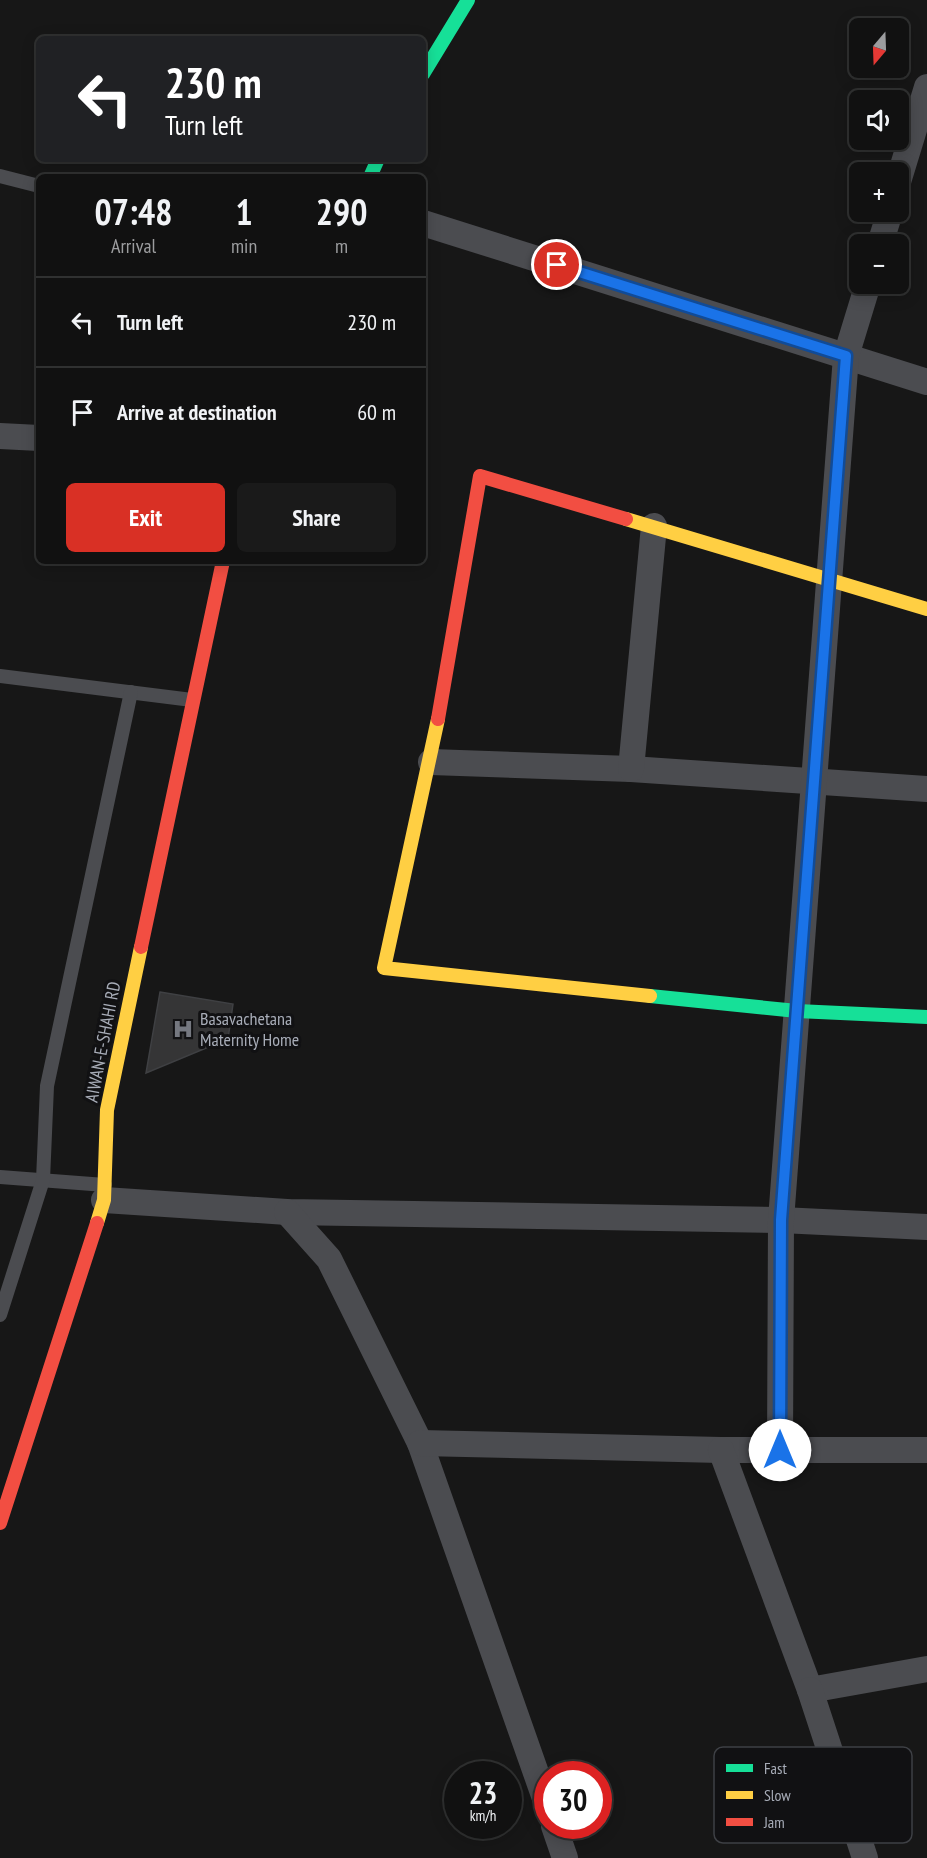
<!DOCTYPE html>
<html lang="en">
<head>
<meta charset="utf-8">
<style>
	:root { --surface:#111; --page:#1a1a1a; --text:#f1f3f6; --muted:#9c9d9f; --line:#303131; --accent:#d93025 }
	body { margin:0; font-family:"PT Sans Narrow",sans-serif; background:var(--page); color:var(--text); height:100vh; display:flex; flex-direction:column; font-size:22px; white-space:nowrap }
	* { box-sizing:border-box; margin:0 }
	p { font-size:20px; color:var(--muted) }
	.icon { flex:none; width:33px; height:33px; fill:none; stroke:currentColor; stroke-width:2; stroke-linecap:round; stroke-linejoin:round }
	.map { position:relative; flex:1; overflow:hidden }
	.drawer { position:absolute; left:36px; top:174px; width:390px; height:390px; display:flex; flex-direction:column; background:var(--surface); border-radius:9px; box-shadow:0 3px 15px #0003,0 0 0 2px var(--line) }
	.drawer>* { flex:none }
	.hud { position:absolute; left:36px; top:36px; width:390px; height:126px; border-radius:9px; box-shadow:0 3px 15px #0003,0 0 0 2px var(--line); background:#202124; color:#fff; overflow:hidden }
	.needle { width:39px; rotate:199deg }
	.tools { position:absolute; left:849px; top:18px; display:grid; gap:12px }
	.tools a { display:grid; place-items:center; width:60px; height:60px; border-radius:9px; background:var(--surface); box-shadow:0 3px 15px #0003,0 0 0 2px var(--line); font-size:30px }
	.speed { position:absolute; left:444px; top:1761px; display:flex; gap:12px; font-size:30px; font-weight:700; text-align:center }
	.speed>* { display:grid; place-content:center; width:78px; height:78px; border-radius:50%; background:var(--surface); box-shadow:0 3px 15px #0003,0 0 0 2px var(--line); line-height:1 }
	.speed small { font-size:15px; font-weight:400 }
	.speed .limit { border:9px solid #d22; background:#fff; color:#111 }
	.pin { position:absolute; display:grid; place-items:center; width:51px; height:51px; color:#fff; margin:-26px; border:3px solid #fff; border-radius:50%; box-shadow:0 2px 6px #0007 }
	.me { position:absolute; width:66px; margin:-33px; rotate:0deg; stroke-linejoin:round; filter:drop-shadow(0 0 4px #0008) }
	.turn { display:flex; align-items:center; gap:21px; height:126px; padding:0 30px; font-size:27px }
	.turn .icon { width:78px; height:78px; stroke-width:2.5 }
	.turn b { display:block; font-size:42px; line-height:51px }
	.eta { display:flex; justify-content:space-evenly; align-items:center; height:102px; text-align:center }
	.eta b { font-size:36px; font-weight:800; line-height:42px }
	.button { display:flex; gap:12px; margin-top:auto; padding:12px 30px }
	.button a { flex:1; height:69px; border-radius:9px; background:var(--accent); color:#fff; font-size:24px; font-weight:800; line-height:69px; text-align:center }
	.button a+a { background:var(--page); color:var(--text) }
	ul { padding:0; list-style:none }
	li { display:flex; align-items:center; gap:18px; height:90px; padding:0 30px; border-top:2px solid var(--line) }
	li div { flex:1 }
	li b { display:block; font-size:22px }
	li em { font-style:normal }
	.map>svg:first-child { display:block }
	.building { fill:#353536; stroke:#3f4043; stroke-width:1.5 }
	.lines { fill:none; stroke-linecap:round; stroke-linejoin:round }
	.lane { stroke:#4b4c50; stroke-width:14 }
	.street { stroke:#4b4c50; stroke-width:26 }
	.fast { stroke:#16e098; stroke-width:14 }
	.slow { stroke:#ffcf43; stroke-width:14 }
	.jam { stroke:#f24e42; stroke-width:14 }
	.route-casing { stroke:#114b97; stroke-width:15 }
	.route { stroke:#1a73e8; stroke-width:10 }
	.labels { text-anchor:middle; stroke-width:6; stroke-linejoin:round; paint-order:stroke }
	.poi-label { font-size:18px; fill:#a8adb8; stroke:#111113; text-anchor:start }
	.street-label { font-size:18px; fill:#a8adb8; stroke:#111113 }
	.key { fill:#111113; stroke:#3e4045; stroke-width:1.5 }
	.key-label { font-size:16px; fill:#a8adb8 }
</style>
</head>
<body>
<div class="map">
<svg width="927" height="1858" viewBox="0 0 927 1858">
	<rect width="100%" height="100%" fill="#171717"/>
	<polygon class="building" points="160,992 233,1004 228,1039 146,1073"/>
	<g class="lines">
		<g class="lane">
			<polyline points="0,176 39,186"/>
			<polyline points="0,676 192,700"/>
			<polyline points="0,1177 105,1185"/>
			<polyline points="0,1315 43,1180 47,1086 131,692"/>
		</g>
		<g class="street">
			<polyline points="898,182 927,87"/>
			<polyline points="423,223 927,382"/>
			<polyline points="880,244 890,212"/>
			<polyline points="0,436 39,438"/>
			<polyline points="431,762 631,769 927,789"/>
			<polyline points="631,769 654,526"/>
			<polyline points="104,1200 287,1212 781,1220 927,1227"/>
			<polyline points="287,1212 329,1259 420,1443 548,1807"/>
			<polyline points="420,1443 721,1450 927,1450"/>
			<polyline points="721,1450 810,1690 927,1669"/>
			<polyline points="780,1450 781,1220 846,356 868,284"/>
			<polyline points="810,1690 865,1858"/>
			<polyline points="554,1826 565,1858"/>
		</g>
		<g class="fast">
			<polyline points="423,74 468,0"/>
			<polyline points="370,177 378,159"/>
			<polyline points="650,996 797,1011 927,1017"/>
		</g>
		<g class="slow">
			<polyline points="626,519 927,609"/>
			<polyline points="438,719 384,968 650,996"/>
			<polyline points="97,1223 104,1200 107,1110 141,947"/>
		</g>
		<g class="jam">
			<polyline points="438,719 480,476 626,519"/>
			<polyline points="141,947 223,561"/>
			<polyline points="0,1523 97,1223"/>
		</g>
	</g>
	<g class="lines">
		<g class="route-casing">
			<polyline id="route" points="557,265 846,356 781,1220 780,1450"/>
		</g>
		<use href="#route" class="route"/>
	</g>
	<defs>
		<g id="hospital-bare" transform="scale(1.62)"><path d="M-5-5h3v3.5h4V-5h3V5h-3V1.5h-4V5h-3Z" fill="#757880" stroke="#111113" stroke-width="2.5" paint-order="stroke"/></g>
	</defs>
	<g fill-rule="evenodd">
		<use href="#hospital-bare" x="183" y="1029"/>
	</g>
	<g class="labels">
		<g class="poi-label">
			<text x="200" y="1025">Basavachetana<tspan x="200" dy="21">Maternity Home</tspan></text>
		</g>
		<g class="street-label">
			<text transform="translate(103 1042) rotate(-79)" y="6">AIWAN-E-SHAHI RD</text>
		</g>
	</g>
	<rect x="714" y="1747" width="198" height="96" rx="9" class="key"/>
	<rect x="726" y="1764" width="27" height="8" fill="#16e098"/>
	<rect x="726" y="1791" width="27" height="8" fill="#ffcf43"/>
	<rect x="726" y="1818" width="27" height="8" fill="#f24e42"/>
	<g class="key-label">
		<text x="764" y="1774">Fast</text>
		<text x="764" y="1801">Slow</text>
		<text x="764" y="1828">Jam</text>
	</g>
</svg>
<div class="tools">
<a><svg class="needle" viewBox="-14 -14 28 28"><path d="M0-13l5 13h-10z" fill="#e53935"/><path d="M0 13l5-13h-10z" fill="#9c9d9f"/></svg></a>
<a><svg class="icon" aria-label="sound" viewBox="0 0 24 24"><path d="M4 9h4l5-4v14l-5-4H4zM17 9q2 3 0 6"/></svg></a>
<a>+</a>
<a>−</a>
</div>
<div class="speed"><div>23<small>km/h</small></div><div class="limit">30</div></div>
<div class="pin" style="left:557px;top:265px;background:#d93025"><svg class="icon" aria-label="arrive" viewBox="0 0 24 24"><path d="M6 21V4h12l-3 4 3 4H6"/></svg></div>
<svg class="me" style="left:780px;top:1450px" viewBox="-20 -20 40 40"><circle r="19" fill="#fff"/><path d="M0-13L10 11 0 6-10 11z" fill="#1a73e8"/></svg>
<div class="hud">
<div class="turn"><svg class="icon" aria-label="left" viewBox="0 0 24 24"><path d="M17 20v-9H6M10 6l-5 5 5 5"/></svg><div><b>230 m</b>Turn left</div></div>
</div>
<section class="drawer">
<div class="eta">
<div><b>07:48</b><p>Arrival</p></div>
<div><b>1</b><p>min</p></div>
<div><b>290</b><p>m</p></div>
</div>
<ul>
<li><svg class="icon" aria-label="left" viewBox="0 0 24 24"><path d="M17 20v-9H6M10 6l-5 5 5 5"/></svg><div><b>Turn left</b></div><em>230 m</em></li>
<li><svg class="icon" aria-label="arrive" viewBox="0 0 24 24"><path d="M6 21V4h12l-3 4 3 4H6"/></svg><div><b>Arrive at destination</b></div><em>60 m</em></li>
</ul>
<div class="button"><a>Exit</a><a>Share</a></div>
</section>
</div>
</body>
</html>
